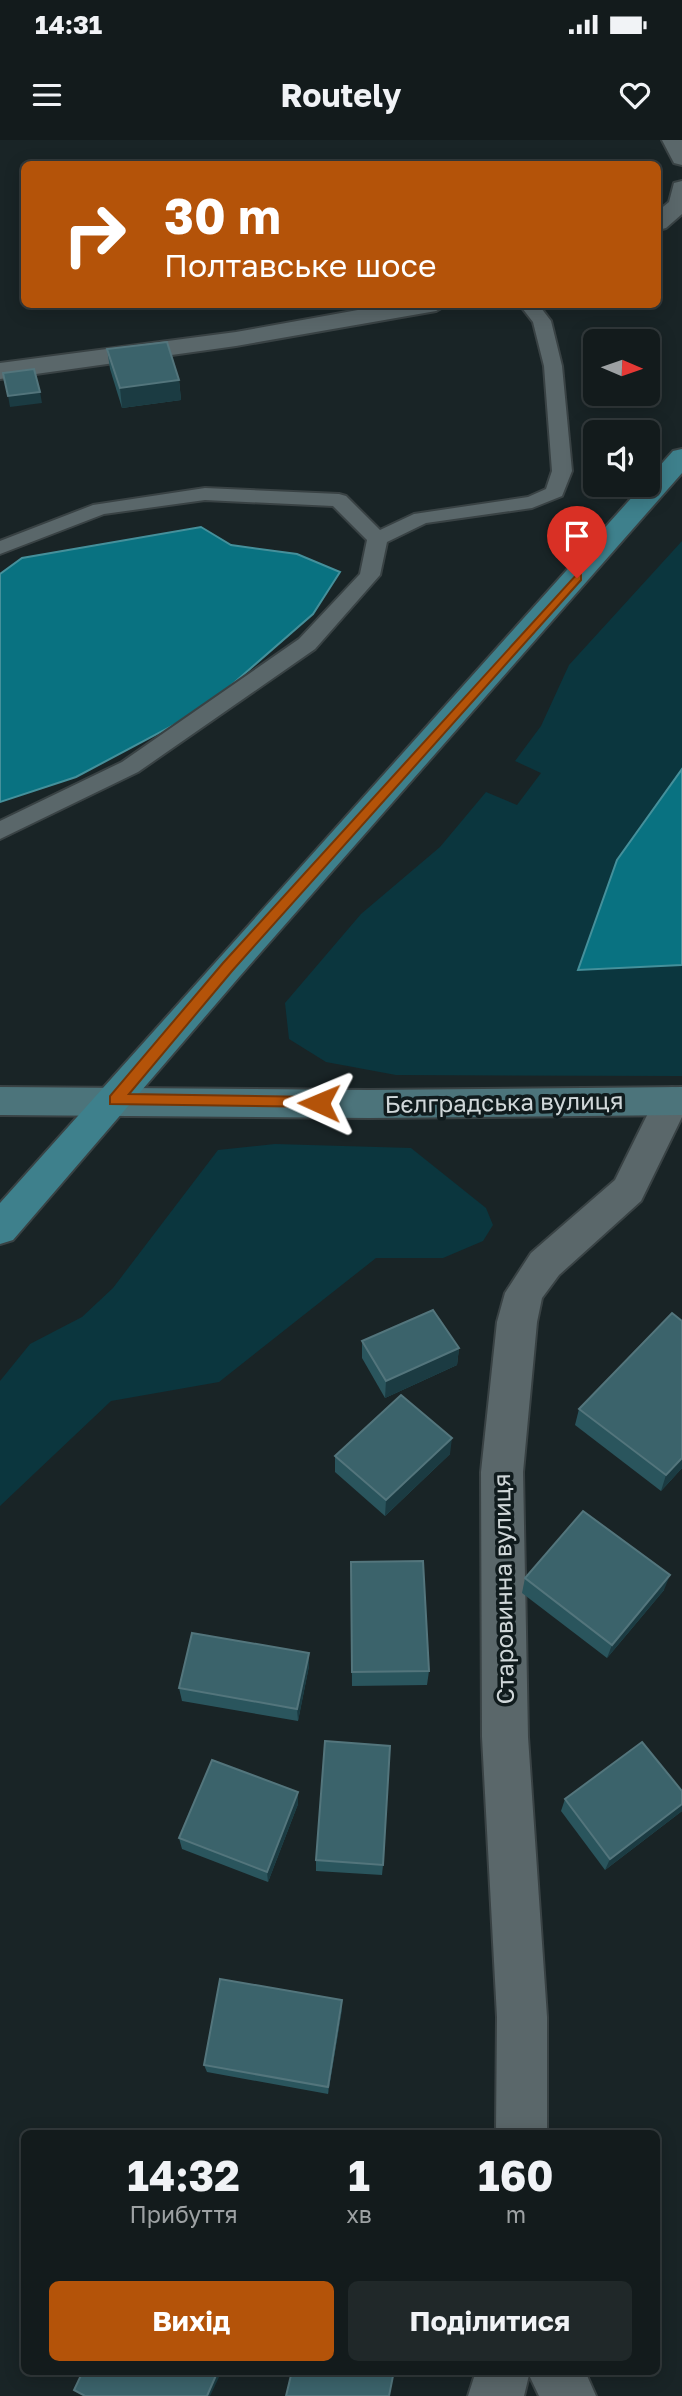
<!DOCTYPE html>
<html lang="uk">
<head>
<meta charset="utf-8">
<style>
	:root { --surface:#131b1c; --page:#202829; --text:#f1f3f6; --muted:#9da1a3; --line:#32393b; --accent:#b45309 }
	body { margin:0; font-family:"Golos Text",sans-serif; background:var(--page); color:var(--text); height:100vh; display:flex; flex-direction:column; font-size:26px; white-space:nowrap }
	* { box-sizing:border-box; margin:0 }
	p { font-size:23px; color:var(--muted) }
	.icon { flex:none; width:38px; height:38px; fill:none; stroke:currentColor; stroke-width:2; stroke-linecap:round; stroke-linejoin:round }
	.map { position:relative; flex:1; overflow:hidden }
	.details { position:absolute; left:21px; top:1990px; width:639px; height:245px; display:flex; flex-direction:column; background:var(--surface); border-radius:10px; box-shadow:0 4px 18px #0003,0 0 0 2px var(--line) }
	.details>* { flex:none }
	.banner { position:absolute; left:21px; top:21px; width:640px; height:147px; border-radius:10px; box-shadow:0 4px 18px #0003,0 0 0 2px var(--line); background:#b45309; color:#fff; overflow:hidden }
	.needle { width:46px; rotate:92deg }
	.controls { position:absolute; left:583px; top:189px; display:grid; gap:14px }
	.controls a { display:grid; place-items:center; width:77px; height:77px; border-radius:10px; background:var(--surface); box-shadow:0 4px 18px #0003,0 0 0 2px var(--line); font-size:35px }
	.pin { position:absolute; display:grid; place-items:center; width:60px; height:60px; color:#fff; margin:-72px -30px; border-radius:50% 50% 50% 0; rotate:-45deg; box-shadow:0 0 7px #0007 }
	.pin .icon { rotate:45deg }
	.me { position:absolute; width:77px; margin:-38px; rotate:271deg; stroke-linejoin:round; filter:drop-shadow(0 0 5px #0008) }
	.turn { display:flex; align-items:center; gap:24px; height:147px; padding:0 28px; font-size:32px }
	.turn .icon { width:91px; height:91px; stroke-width:2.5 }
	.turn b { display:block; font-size:49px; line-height:60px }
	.eta { display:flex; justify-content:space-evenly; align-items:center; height:119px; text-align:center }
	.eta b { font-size:42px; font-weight:700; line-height:49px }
	.primary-button { display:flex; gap:14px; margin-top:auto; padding:14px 28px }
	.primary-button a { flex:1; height:80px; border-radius:10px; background:var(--accent); color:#fff; font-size:28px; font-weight:700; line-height:80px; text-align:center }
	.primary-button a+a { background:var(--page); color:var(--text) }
	.status { display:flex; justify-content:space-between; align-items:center; height:49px; padding:0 35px; background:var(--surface); direction:ltr }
	.status svg { height:19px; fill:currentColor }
	header { display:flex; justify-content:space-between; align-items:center; height:91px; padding:0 28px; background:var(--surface); font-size:32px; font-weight:700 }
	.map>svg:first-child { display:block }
	.green { fill:#0b363e }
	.water { fill:#097281; stroke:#45909b; stroke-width:2 }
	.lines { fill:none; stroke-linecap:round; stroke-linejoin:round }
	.lane-casing { stroke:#394244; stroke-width:4 }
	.street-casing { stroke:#394244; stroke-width:4 }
	.secondary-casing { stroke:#394244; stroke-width:4 }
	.primary-casing { stroke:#394244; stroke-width:4 }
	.lane { fill:#5a676a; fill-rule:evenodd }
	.street { fill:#5a676a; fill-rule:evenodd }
	.secondary { fill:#4c747b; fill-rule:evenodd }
	.primary { fill:#3e808c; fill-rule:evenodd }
	.wall { fill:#2a555d }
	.shaded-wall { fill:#1b3b42 }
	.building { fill:#3b636b; stroke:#53757c; stroke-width:2 }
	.route { fill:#b45309; stroke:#753606; stroke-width:2 }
	.labels { text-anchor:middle; stroke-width:7; stroke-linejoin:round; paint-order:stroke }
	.street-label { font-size:24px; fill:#d0d7d9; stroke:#101b1d }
</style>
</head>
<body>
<div class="status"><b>14:31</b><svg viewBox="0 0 49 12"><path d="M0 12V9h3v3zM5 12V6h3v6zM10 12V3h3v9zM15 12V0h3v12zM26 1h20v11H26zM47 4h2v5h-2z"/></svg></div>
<header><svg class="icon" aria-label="menu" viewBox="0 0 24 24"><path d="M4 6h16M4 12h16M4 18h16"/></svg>Routely<svg class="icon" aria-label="heart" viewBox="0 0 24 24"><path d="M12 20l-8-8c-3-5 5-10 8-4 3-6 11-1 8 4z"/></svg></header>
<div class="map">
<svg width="682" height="2256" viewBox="0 0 682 2256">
	<rect width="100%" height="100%" fill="#192426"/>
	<g class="green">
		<polygon points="682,401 682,629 617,720 579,830 682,825 682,936 396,935 326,922 289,899 285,863 361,774 440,707 486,652 517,665 541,633 515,621 541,586 569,525"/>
		<polygon points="275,1004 411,1008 486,1068 493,1085 483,1101 443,1118 376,1118 219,1242 111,1261 0,1366 0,1241 30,1204 82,1177 113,1148 218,1010"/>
	</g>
	<g class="water">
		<polygon points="201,387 231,405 297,414 340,432 313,474 204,569 76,637 0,662 0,434 22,418"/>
		<polygon points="682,629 682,825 578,830 617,720"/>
	</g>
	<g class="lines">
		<g class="lane-casing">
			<polygon id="lane" points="519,164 538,164 551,181 562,226 572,331 562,356 532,368 426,383 387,402 380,435 315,509 138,632 0,699 0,681 122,622 299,499 360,434 367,400 333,366 205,360 104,374 0,414 0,401 93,365 205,348 339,354 346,356 380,390 414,374 528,357 546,349 552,331 544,226 533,182"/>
		</g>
		<g class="street-casing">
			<g id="street">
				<polygon points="662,0 682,0 682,25 674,23"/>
				<polygon points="682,41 682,74 666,88 658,90 658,71 669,62 674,43"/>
				<polygon points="391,164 448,164 436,171 236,206 0,239 0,223 236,192"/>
				<polygon points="672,947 682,950 682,977 641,1061 559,1135 542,1158 537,1182 523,1332 528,1597 547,1877 547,1993 496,1993 497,1877 482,1597 481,1332 497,1182 505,1153 531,1113 615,1040 659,951"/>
				<polygon points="476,2231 585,2231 596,2256 539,2256 529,2235 524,2256 468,2256"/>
			</g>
		</g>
		<g class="secondary-casing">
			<polygon id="secondary" points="0,947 369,950 682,947 682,975 369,978 0,975"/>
		</g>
		<g class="primary-casing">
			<polygon id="primary" points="682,309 682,333 240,836 13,1100 0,1104 0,1063 643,345 648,345 648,339 673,311"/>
		</g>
		<use href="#lane" class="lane"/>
		<use href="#street" class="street"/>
		<use href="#secondary" class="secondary"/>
		<use href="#primary" class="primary"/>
	</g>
	<g class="wall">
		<polygon points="107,209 179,240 181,260 122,268 110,229"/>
		<polygon points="362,1201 459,1208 457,1225 385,1258 362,1218"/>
		<polygon points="579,1269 682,1328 661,1351 575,1285"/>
		<polygon points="450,1314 385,1376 335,1332 335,1316"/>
		<polygon points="351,1422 429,1531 427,1545 352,1546"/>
		<polygon points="525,1438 664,1450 607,1518 522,1453"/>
		<polygon points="309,1526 298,1581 182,1561 179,1548"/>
		<polygon points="682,1651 682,1671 605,1730 561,1671 565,1659"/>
		<polygon points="298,1664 268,1742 182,1709 179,1698"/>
		<polygon points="316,1720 383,1725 382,1735 316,1731"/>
		<polygon points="342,1869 328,1954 207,1932 204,1925"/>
	</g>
	<g class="shaded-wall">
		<polygon points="179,240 181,260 122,268 120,248"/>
		<polygon points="40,252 42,263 10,267 8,256"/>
		<polygon points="459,1208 457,1225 385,1258 386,1241"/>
		<polygon points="452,1298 450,1314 385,1376 386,1360"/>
		<polygon points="682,1318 682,1328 661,1351 666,1335"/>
		<polygon points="670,1435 664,1450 607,1518 612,1505"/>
		<polygon points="309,1513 309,1526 298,1581 297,1569"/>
		<polygon points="298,1652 298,1664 268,1742 267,1732"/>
		<polygon points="682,1664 682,1671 605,1730 610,1719"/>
		<polygon points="342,1860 342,1869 328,1954 328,1947"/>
		<polygon points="217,2233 220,2235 210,2256 207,2256"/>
	</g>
	<g class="building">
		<polygon points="167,202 179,240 120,248 107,209"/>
		<polygon points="34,229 40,252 8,256 3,233"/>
		<polygon points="433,1170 459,1208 386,1241 362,1201"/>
		<polygon points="672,1173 682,1181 682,1318 666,1335 579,1269"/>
		<polygon points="401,1255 452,1298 386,1360 335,1316"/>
		<polygon points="583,1371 670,1435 612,1505 525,1438"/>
		<polygon points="423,1421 429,1531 352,1532 351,1422"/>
		<polygon points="192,1493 309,1513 297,1569 179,1548"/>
		<polygon points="325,1601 390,1606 383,1725 316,1720"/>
		<polygon points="642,1602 682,1651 682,1664 610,1719 565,1659"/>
		<polygon points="212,1620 298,1652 267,1732 179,1698"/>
		<polygon points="220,1839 342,1860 328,1947 204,1925"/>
		<polygon points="83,2231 214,2231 217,2233 207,2256 85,2256 74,2250"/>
		<polygon points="292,2231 379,2231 393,2236 389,2256 286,2256"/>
	</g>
	<polygon class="route" points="577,434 581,435 581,440 232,831 129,954 319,957 326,963 324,967 110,964 110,956 223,823"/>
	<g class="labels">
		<g class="street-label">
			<text transform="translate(504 963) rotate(-1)" y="8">Бєлградська вулиця</text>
			<text transform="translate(504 1449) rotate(-91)" y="8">Старовинна вулиця</text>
		</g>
	</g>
</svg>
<div class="controls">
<a><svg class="needle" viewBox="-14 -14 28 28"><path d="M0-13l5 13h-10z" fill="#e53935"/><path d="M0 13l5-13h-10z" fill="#9da1a3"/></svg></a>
<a><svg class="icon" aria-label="sound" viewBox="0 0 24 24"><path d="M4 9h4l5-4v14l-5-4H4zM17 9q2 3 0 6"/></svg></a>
</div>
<div class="pin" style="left:577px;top:438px;background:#d93025"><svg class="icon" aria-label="arrive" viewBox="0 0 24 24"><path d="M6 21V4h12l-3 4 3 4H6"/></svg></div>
<svg class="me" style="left:319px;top:963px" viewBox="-20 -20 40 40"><path d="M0-17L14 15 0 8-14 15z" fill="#b45309" stroke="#fff" stroke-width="4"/></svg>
<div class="banner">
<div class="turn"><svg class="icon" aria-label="right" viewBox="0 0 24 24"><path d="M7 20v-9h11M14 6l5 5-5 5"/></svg><div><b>30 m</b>Полтавське шосе</div></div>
</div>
<section class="details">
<div class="eta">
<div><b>14:32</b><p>Прибуття</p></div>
<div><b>1</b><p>хв</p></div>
<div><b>160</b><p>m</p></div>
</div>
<div class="primary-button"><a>Вихід</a><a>Поділитися</a></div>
</section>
</div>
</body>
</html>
